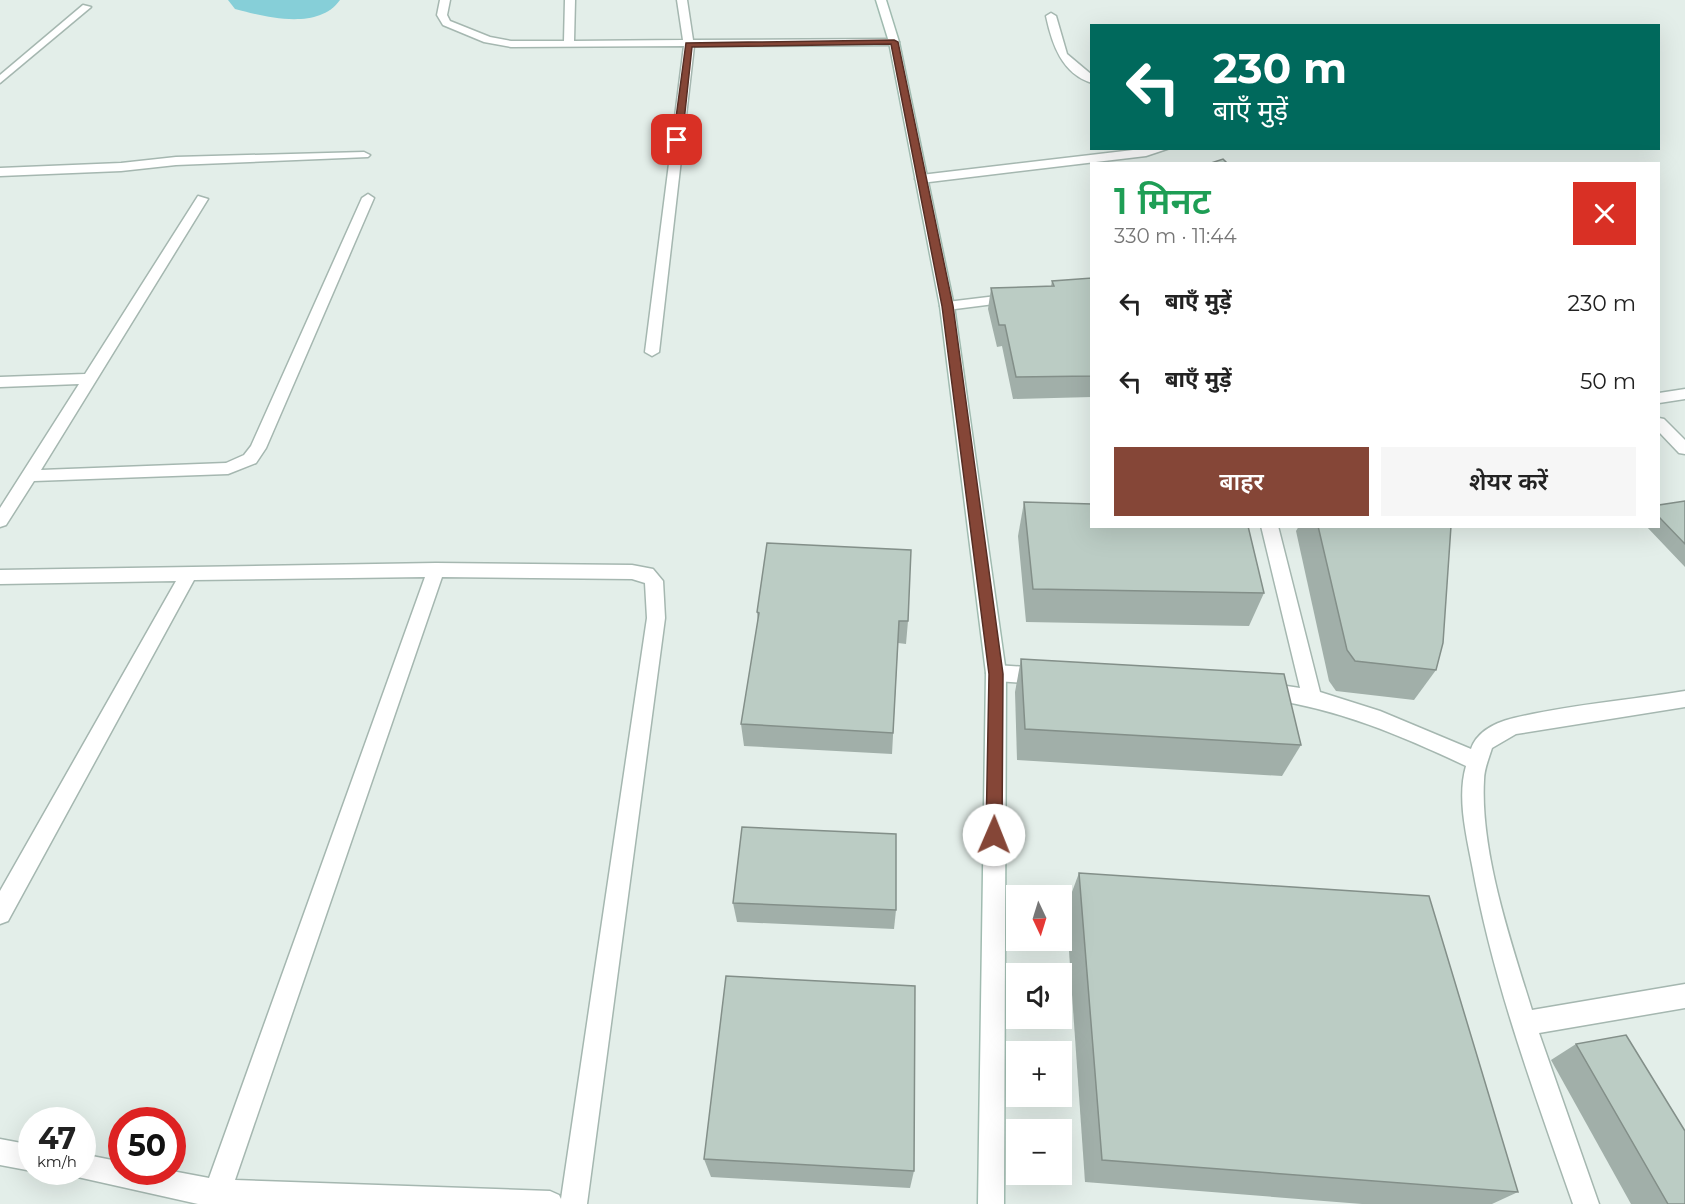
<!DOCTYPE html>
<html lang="hi">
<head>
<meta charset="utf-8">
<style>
	:root { --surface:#fff; --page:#f6f6f6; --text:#222; --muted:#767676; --accent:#854637 }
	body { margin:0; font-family:Montserrat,"Noto Sans Devanagari",sans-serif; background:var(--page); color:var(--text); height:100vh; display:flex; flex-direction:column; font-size:22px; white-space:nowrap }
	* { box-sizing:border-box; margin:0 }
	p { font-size:20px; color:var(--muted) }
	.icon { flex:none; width:33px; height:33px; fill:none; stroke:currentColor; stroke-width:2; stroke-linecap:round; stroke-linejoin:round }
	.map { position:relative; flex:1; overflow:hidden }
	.panel { position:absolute; left:1090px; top:162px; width:570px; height:366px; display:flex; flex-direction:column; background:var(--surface); border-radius:0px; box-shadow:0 6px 24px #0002 }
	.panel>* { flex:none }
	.banner { position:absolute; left:1090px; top:24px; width:570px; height:126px; border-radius:0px; box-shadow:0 6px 24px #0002; background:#00695c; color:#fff; overflow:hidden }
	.needle { width:39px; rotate:176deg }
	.tools { position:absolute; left:1006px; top:885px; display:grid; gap:12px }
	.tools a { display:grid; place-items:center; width:66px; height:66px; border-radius:0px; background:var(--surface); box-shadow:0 6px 24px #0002; font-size:30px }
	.speed { position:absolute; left:18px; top:1107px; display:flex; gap:12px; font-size:30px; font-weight:700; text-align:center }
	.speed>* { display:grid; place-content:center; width:78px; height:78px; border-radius:50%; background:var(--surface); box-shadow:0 6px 24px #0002; line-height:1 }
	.speed small { font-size:15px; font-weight:400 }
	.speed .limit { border:9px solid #d22; background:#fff; color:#111 }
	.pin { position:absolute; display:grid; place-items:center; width:51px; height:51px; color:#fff; margin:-26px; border-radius:12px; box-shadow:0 3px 9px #0006 }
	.me { position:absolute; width:66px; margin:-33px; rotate:1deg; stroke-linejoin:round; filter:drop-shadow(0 0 4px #0008) }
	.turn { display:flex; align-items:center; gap:21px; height:126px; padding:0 24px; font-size:27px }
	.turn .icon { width:78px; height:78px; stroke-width:2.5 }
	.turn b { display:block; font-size:42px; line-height:51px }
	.round { display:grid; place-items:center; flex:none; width:63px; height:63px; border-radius:0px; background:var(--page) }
	.head { display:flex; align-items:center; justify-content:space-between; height:102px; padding:0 24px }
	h1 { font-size:36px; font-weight:600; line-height:45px; color:#1e9e55 }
	.cta { display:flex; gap:12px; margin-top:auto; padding:12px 24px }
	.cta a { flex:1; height:69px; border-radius:0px; background:var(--accent); color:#fff; font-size:24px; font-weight:600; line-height:69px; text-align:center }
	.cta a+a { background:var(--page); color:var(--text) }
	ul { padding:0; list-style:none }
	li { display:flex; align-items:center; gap:18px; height:78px; padding:0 24px }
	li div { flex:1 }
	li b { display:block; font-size:22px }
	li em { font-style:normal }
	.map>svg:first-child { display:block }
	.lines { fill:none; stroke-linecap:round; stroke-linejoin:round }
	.river { fill:#86cfd8; fill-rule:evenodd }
	.street-casing { stroke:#a5b7b0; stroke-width:3 }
	.secondary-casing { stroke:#a0bbb0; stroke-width:3 }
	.street { fill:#fff; fill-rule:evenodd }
	.secondary { fill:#fff; fill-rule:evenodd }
	.wall { fill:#a1afa9 }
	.building { fill:#bbccc4; stroke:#838f89; stroke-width:1.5 }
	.route { fill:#854637; stroke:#562e24; stroke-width:1.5 }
</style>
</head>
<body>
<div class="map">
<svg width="1685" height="1204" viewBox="0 0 1685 1204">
	<rect width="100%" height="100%" fill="#e3eee9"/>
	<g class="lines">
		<path class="river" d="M228,0h112c-22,31 -75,17 -105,9z"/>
		<g class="street-casing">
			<g id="street">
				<polygon points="440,0 450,0 447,15 450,21 490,37 511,41 564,41 565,0 575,0 574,41 683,40 677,0 687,0 693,40 894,39 899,42 894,45 694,46 659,352 652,356 645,352 684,46 511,47 484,42 443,25 437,15"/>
				<polygon points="83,5 91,7 0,83 0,75"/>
				<path d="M1051,13l5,3 11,38 25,21v8c-30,-9 -40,-39 -46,-67z"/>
				<polygon points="1150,148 1170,148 1146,156 921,183 915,179 921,175"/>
				<polygon points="364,152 370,155 368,157 176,165 121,171 0,176 0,168 121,163 176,157"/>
				<polygon points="368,194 374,198 266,448 256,463 228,474 34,481 6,525 0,527 0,508 79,384 0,387 0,377 85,374 198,196 208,199 41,470 226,463 244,455 251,446 362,198"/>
				<polygon points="1013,294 1018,295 1018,301 947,310 940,306 947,302"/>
				<polygon points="1685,389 1685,399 1659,403 1659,393"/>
				<polygon points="1659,418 1664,419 1685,440 1685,454 1679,453 1659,432"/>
				<path d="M1261,526h17l42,166 60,19 91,38c6,-18 26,-27 43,-31 53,-13 117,-18 171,-27v16l-169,27 -24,14c-3,10 -8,21 -8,32 -4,72 27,162 48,230l153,-26v24l-146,25 60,171h-26c-39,-112 -80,-222 -101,-339 -6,-31 -15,-68 -6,-99 -64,-30 -129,-58 -200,-67l-7,-2 -3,-6 3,-6 7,-2 34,5z"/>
				<path d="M436,563l196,2 21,4 10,12 2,37 -78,586h-389l-125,-28 -2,-4h11v-18l40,8v10l50,-1 37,7 216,-601 -231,3 -186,341 -8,3v-33l176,-310 -176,3v-14zM442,577l190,2 13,4 2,35 -86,581 -2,-4 -9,-4 -315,-11z"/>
				<polygon points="996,665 1040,668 1047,671 1050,676 1047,681 1040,684 996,681 989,678 986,673 989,668"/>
				<polygon points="0,1139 32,1145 32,1171 0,1165"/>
			</g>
		</g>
		<g class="secondary-casing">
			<polygon id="secondary" points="876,0 886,0 899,42 954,306 1006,673 1004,1204 978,1204 986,673 940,306 889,42"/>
		</g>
		<use href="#street" class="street"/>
		<use href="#secondary" class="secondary"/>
	</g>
	<g class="wall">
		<polygon points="1092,278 1092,397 1013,399 1002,346 997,347 988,309 991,288 1051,286 1052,281"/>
		<polygon points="1685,501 1685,567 1646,526 1659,526 1659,505"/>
		<polygon points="1024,502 1264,593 1249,626 1026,622 1018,536"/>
		<polygon points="1299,526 1318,526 1436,670 1414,700 1336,691 1329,681 1296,531"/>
		<polygon points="757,612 908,621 906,644 898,643 892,754 744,746 741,724 758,623"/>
		<polygon points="1021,659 1301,745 1282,776 1017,760 1015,692"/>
		<polygon points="1079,873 1518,1192 1492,1204 1362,1204 1085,1182 1066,908"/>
		<polygon points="733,903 896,910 894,929 737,922"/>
		<polygon points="1576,1044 1685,1204 1631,1204 1551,1060"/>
		<polygon points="704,1159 914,1171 910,1188 711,1177"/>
	</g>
	<g class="building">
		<polygon points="1223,159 1228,164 1208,164"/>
		<polygon points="1092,278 1092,376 1016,377 1005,325 999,325 991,288 1054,286 1052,281"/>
		<polygon points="1685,501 1685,544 1659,517 1659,505"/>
		<polygon points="1024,502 1092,504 1092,526 1248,526 1264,593 1033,589"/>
		<polygon points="1318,526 1451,526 1443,643 1436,670 1355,661 1347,650"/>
		<polygon points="767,543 911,550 908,621 899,621 893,733 741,724 759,613 757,612"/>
		<polygon points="1021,659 1284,674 1301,745 1025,729"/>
		<polygon points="742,827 896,834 896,910 733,903"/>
		<polygon points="1079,873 1429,896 1518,1192 1102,1160"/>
		<polygon points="726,976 915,986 914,1171 704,1159"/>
		<polygon points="1626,1035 1685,1131 1685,1204 1668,1204 1576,1044"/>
	</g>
	<polygon class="route" points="894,40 898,42 953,306 1003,674 1002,835 1000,840 994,842 989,840 986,835 989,674 942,306 891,44 692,47 682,140 677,142 673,140 686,43"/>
</svg>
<div class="tools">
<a><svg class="needle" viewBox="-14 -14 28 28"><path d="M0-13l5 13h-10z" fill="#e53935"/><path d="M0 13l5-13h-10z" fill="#767676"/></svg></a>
<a><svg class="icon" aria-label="sound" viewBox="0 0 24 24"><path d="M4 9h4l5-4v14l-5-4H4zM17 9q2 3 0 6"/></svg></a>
<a>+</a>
<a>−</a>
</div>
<div class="speed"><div>47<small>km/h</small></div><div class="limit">50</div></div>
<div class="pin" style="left:677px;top:140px;background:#d93025"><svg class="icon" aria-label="arrive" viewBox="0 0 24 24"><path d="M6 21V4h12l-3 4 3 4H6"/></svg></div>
<svg class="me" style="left:994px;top:835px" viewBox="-20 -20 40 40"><circle r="19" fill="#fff"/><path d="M0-13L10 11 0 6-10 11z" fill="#854637"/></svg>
<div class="banner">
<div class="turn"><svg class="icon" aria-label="left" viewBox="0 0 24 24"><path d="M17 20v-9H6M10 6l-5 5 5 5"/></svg><div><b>230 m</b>बाएँ मुड़ें</div></div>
</div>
<section class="panel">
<div class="head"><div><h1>1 मिनट</h1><p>330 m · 11:44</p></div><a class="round" style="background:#d93025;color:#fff"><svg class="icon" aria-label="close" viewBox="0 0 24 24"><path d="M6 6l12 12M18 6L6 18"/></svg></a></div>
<ul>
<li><svg class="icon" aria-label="left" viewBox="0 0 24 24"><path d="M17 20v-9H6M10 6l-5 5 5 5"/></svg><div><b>बाएँ मुड़ें</b></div><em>230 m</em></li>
<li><svg class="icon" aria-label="left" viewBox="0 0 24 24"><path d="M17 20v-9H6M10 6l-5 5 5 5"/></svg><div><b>बाएँ मुड़ें</b></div><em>50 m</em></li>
</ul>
<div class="cta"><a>बाहर</a><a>शेयर करें</a></div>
</section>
</div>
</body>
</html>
